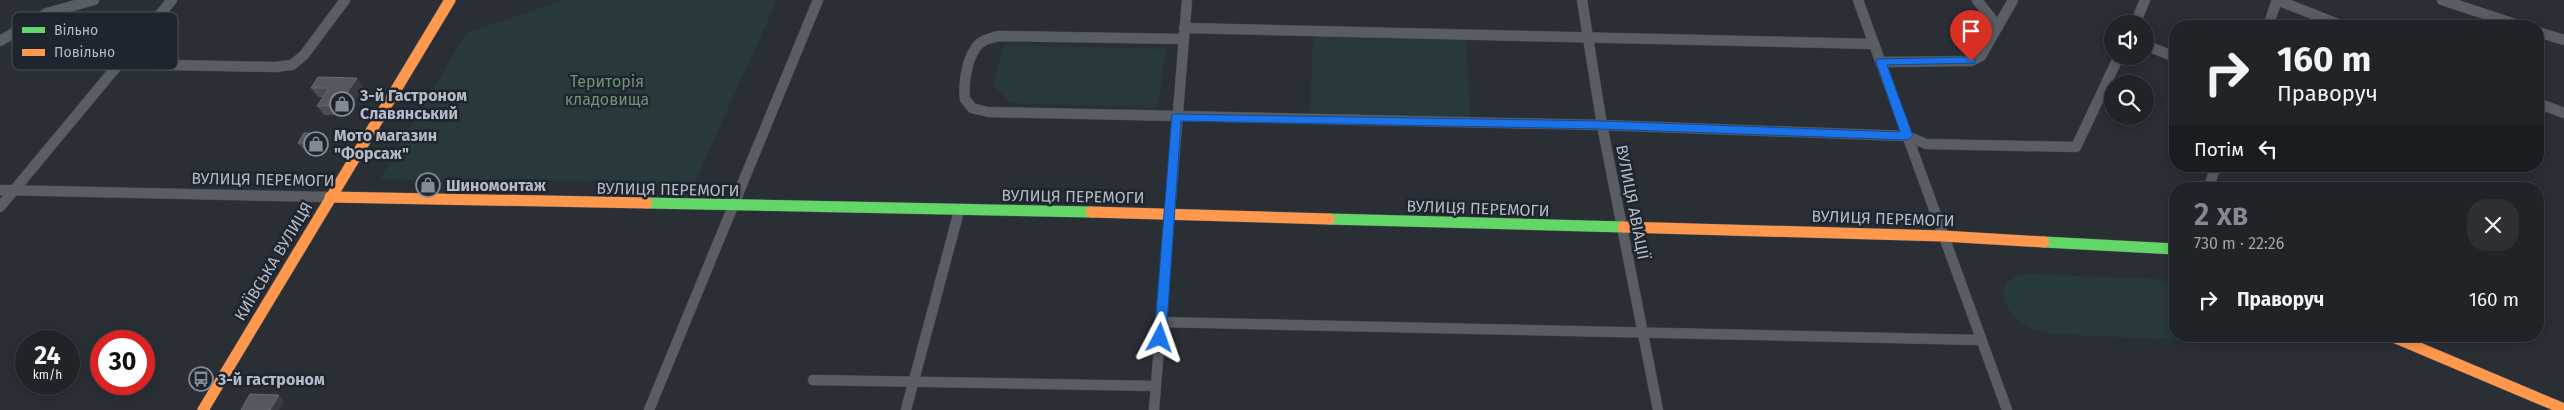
<!DOCTYPE html>
<html lang="uk">
<head>
<meta charset="utf-8">
<style>
	:root { --surface:#202328; --page:#2d2f34; --text:#f1f3f6; --muted:#a2a4a8; --line:#3d4045; --accent:#848a93 }
	body { margin:0; font-family:"Fira Sans",sans-serif; background:var(--page); color:var(--text); height:100vh; display:flex; flex-direction:column; font-size:19px; white-space:nowrap }
	* { box-sizing:border-box; margin:0 }
	p { font-size:16px; color:var(--muted) }
	.icon { flex:none; width:28px; height:28px; fill:none; stroke:currentColor; stroke-width:2; stroke-linecap:round; stroke-linejoin:round }
	.map { position:relative; flex:1; overflow:hidden }
	.details { position:absolute; left:2169px; top:182px; width:375px; height:160px; display:flex; flex-direction:column; background:var(--surface); border-radius:20px; box-shadow:0 2px 12px #0003,0 0 0 1px var(--line) }
	.details>* { flex:none }
	.guide { position:absolute; left:2169px; top:20px; width:375px; height:152px; border-radius:20px; box-shadow:0 2px 12px #0003,0 0 0 1px var(--line); background:#202328; color:var(--text); overflow:hidden }
	.controls { position:absolute; left:2104px; top:15px; display:grid; gap:10px }
	.controls a { display:grid; place-items:center; width:50px; height:50px; border-radius:50%; background:var(--surface); box-shadow:0 2px 12px #0003,0 0 0 1px var(--line); font-size:25px }
	.speed { position:absolute; left:15px; top:330px; display:flex; gap:10px; font-size:25px; font-weight:700; text-align:center }
	.speed>* { display:grid; place-content:center; width:65px; height:65px; border-radius:50%; background:var(--surface); box-shadow:0 2px 12px #0003,0 0 0 1px var(--line); line-height:1 }
	.speed small { font-size:12px; font-weight:400 }
	.speed .limit { border:8px solid #d22; background:#fff; color:#111 }
	.pin { position:absolute; display:grid; place-items:center; width:42px; height:42px; color:#fff; margin:-51px -21px; border-radius:50% 50% 50% 0; rotate:-45deg; box-shadow:0 0 5px #0007 }
	.pin .icon { rotate:45deg }
	.me { position:absolute; width:55px; margin:-28px; rotate:4deg; stroke-linejoin:round; filter:drop-shadow(0 0 4px #0008) }
	.turn { display:flex; align-items:center; gap:18px; height:105px; padding:0 25px; font-size:22px }
	.turn .icon { width:65px; height:65px; stroke-width:2.5 }
	.turn b { display:block; font-size:35px; line-height:42px }
	.then { display:flex; align-items:center; height:48px; padding:0 25px; background:#0003; gap:10px; font-size:19px }
	.round { display:grid; place-items:center; flex:none; width:52px; height:52px; border-radius:20px; background:var(--page) }
	.summary { display:flex; align-items:center; justify-content:space-between; height:85px; padding:0 25px }
	h1 { font-size:30px; font-weight:600; line-height:38px; color:var(--accent) }
	ul { padding:0; list-style:none }
	li { display:flex; align-items:center; gap:15px; height:65px; padding:0 25px }
	li div { flex:1 }
	li b { display:block; font-size:19px }
	li em { font-style:normal }
	.map>svg:first-child { display:block }
	.green { fill:#28393b }
	.lines { fill:none; stroke-linecap:round; stroke-linejoin:round }
	.street-casing { stroke:#484b50; stroke-width:11 }
	.fast-casing { stroke:#484b50; stroke-width:12 }
	.slow-casing { stroke:#484b50; stroke-width:12 }
	.street { stroke:#595d64; stroke-width:10 }
	.fast { stroke:#63d668; stroke-width:11 }
	.slow { stroke:#ff974d; stroke-width:11 }
	.wall { fill:#494c53 }
	.shaded-wall { fill:#383c42 }
	.building { fill:#55585f; stroke:#64686f }
	.route { fill:#1a73e8; stroke:#114b97 }
	.labels { text-anchor:middle; stroke-width:5; stroke-linejoin:round; paint-order:stroke }
	.park-label { font-size:16px; fill:#6d9576; stroke:#1e252f }
	.poi-label { font-size:16px; font-weight:bold; fill:#b4bbc6; stroke:#1e252f; text-anchor:start }
	.street-label { font-size:16px; fill:#b4bbc6; stroke:#1e252f }
	.key { fill:#1e252f; stroke:#4b525c; stroke-width:1 }
	.key-label { font-size:14px; fill:#b4bbc6 }
</style>
</head>
<body>
<div class="map">
<svg width="2564" height="410" viewBox="0 0 2564 410">
	<rect width="100%" height="100%" fill="#2a2f35"/>
	<g class="green">
		<polygon points="564,0 777,0 695,182 380,179 466,33"/>
		<polygon points="1313,34 1466,37 1470,119 1310,115"/>
		<polygon points="1003,45 1166,49 1158,107 1011,103 993,86"/>
		<path d="M2024,274l133,5 17,4 1,53h25l-18,4 -129,-6c-9,-2 -18,-4 -26,-8 -23,-13 -38,-44 -3,-52z"/>
	</g>
	<g class="lines">
		<g class="street-casing">
			<g id="street">
				<polyline points="1582,0 1602,125 1658,410"/>
				<polyline points="1858,0 2007,410"/>
				<polyline points="1977,0 1998,27"/>
				<polyline points="2277,0 2343,26"/>
				<polyline points="2442,0 2521,26"/>
				<polyline points="2135,24 2145,0"/>
				<polyline points="2268,26 2277,0"/>
				<polyline points="1184,28 1874,44"/>
				<polyline points="2538,32 2564,40"/>
				<path d="M1183,39l-185,-3c-6,2 -13,3 -18,7 -13,12 -17,39 -15,56l7,9 16,4 614,13 305,11 19,8 150,3 43,-91"/>
				<polyline points="0,41 47,13 94,0"/>
				<polyline points="2145,45 2175,57"/>
				<polyline points="1881,62 1971,61 1981,56 2013,0"/>
				<polyline points="119,64 275,67 292,65 304,55 345,0"/>
				<polyline points="2538,103 2564,113"/>
				<polyline points="2208,189 2216,166"/>
				<polyline points="0,190 330,197"/>
				<polyline points="0,207 172,0"/>
				<polyline points="1161,322 1980,340"/>
				<polyline points="813,380 1156,386"/>
				<polyline points="649,410 818,0"/>
				<polyline points="906,410 959,211"/>
				<polyline points="1154,410 1187,0"/>
			</g>
		</g>
		<g class="fast-casing">
			<g id="fast">
				<polyline points="647,203 1091,212"/>
				<polyline points="1329,219 1623,227"/>
				<polyline points="2044,242 2175,249"/>
			</g>
		</g>
		<g class="slow-casing">
			<g id="slow">
				<polyline points="330,197 647,203"/>
				<polyline points="1091,212 1329,219"/>
				<polyline points="1623,227 1943,236 2044,242"/>
				<polyline points="2391,336 2564,409"/>
				<polyline points="203,410 450,0"/>
			</g>
		</g>
		<use href="#street" class="street"/>
		<use href="#fast" class="fast"/>
		<use href="#slow" class="slow"/>
	</g>
	<g class="wall">
		<polygon points="363,87 348,110 339,110 335,115 324,115 317,106 323,97 318,97 311,88"/>
		<polygon points="324,134 329,140 323,149 303,149 298,143"/>
	</g>
	<g class="shaded-wall">
		<polygon points="357,78 363,87 348,110 341,101"/>
		<polygon points="332,101 339,110 335,115 329,106"/>
		<polygon points="324,134 329,140 323,149 318,143"/>
		<polygon points="279,395 284,401 279,410 270,410"/>
	</g>
	<g class="building">
		<polygon points="318,77 357,78 341,101 332,101 329,106 317,106 329,88 311,88"/>
		<polygon points="304,133 324,134 318,143 298,143"/>
		<polygon points="250,394 279,395 270,410 241,410"/>
	</g>
	<polygon class="route" points="1971,57 1976,61 1975,63 1887,65 1913,136 1907,140 1602,129 1181,121 1166,338 1160,343 1154,338 1172,114 1602,121 1900,132 1876,62 1877,59"/>
	<defs>
		<g id="shop-ring" transform="scale(1.25)"><circle r="9.5" fill="#1e252f" stroke="#848a93" stroke-width="1.5"/><path d="M-5-2.5h2.3a2.7 3.5 0 0 1 5.4 0H5L5.5 6h-11ZM-1.5-2.5h3a1.5 2.3 0 0 0-3 0Z" fill="#848a93"/></g>
		<g id="bus-ring" transform="scale(1.25)"><circle r="9.5" fill="#1e252f" stroke="#848a93" stroke-width="1.5"/><path d="M-5-6H5V4H4V6H2V4H-2V6H-4V4H-5ZM-3.5-4V0h7V-4ZM-3.5 1.2v1.5H-2V1.2ZM2 1.2v1.5H3.5V1.2Z" fill="#848a93"/></g>
	</defs>
	<g fill-rule="evenodd">
		<use href="#shop-ring" x="342" y="104"/>
		<use href="#shop-ring" x="316" y="144"/>
		<use href="#shop-ring" x="428" y="185"/>
		<use href="#bus-ring" x="201" y="379"/>
	</g>
	<g class="labels">
		<g class="park-label">
			<text x="607" y="87">Територія<tspan x="607" dy="18">кладовища</tspan></text>
		</g>
		<g class="poi-label">
			<text x="360" y="101">3-й Гастроном<tspan x="360" dy="18">Славянський</tspan></text>
			<text x="334" y="141">Мото магазин<tspan x="334" dy="18">"Форсаж"</tspan></text>
			<text x="446" y="191">Шиномонтаж</text>
			<text x="218" y="385">3-й гастроном</text>
		</g>
		<g class="street-label">
			<text transform="translate(263 179) rotate(1)" y="6">ВУЛИЦЯ ПЕРЕМОГИ</text>
			<text transform="translate(668 189) rotate(1)" y="6">ВУЛИЦЯ ПЕРЕМОГИ</text>
			<text transform="translate(1073 196) rotate(1)" y="6">ВУЛИЦЯ ПЕРЕМОГИ</text>
			<text transform="translate(1633 202) rotate(79)" y="6">ВУЛИЦЯ АВІАЦІЇ</text>
			<text transform="translate(1478 208) rotate(2)" y="6">ВУЛИЦЯ ПЕРЕМОГИ</text>
			<text transform="translate(1883 218) rotate(2)" y="6">ВУЛИЦЯ ПЕРЕМОГИ</text>
			<text transform="translate(273 261) rotate(-59)" y="6">КИЇВСЬКА ВУЛИЦЯ</text>
		</g>
	</g>
	<rect x="12" y="12" width="166" height="58" rx="8" class="key"/>
	<rect x="22" y="27" width="23" height="6" fill="#63d668"/>
	<rect x="22" y="49" width="23" height="7" fill="#ff974d"/>
	<g class="key-label">
		<text x="54" y="35">Вільно</text>
		<text x="54" y="57">Повільно</text>
	</g>
</svg>
<div class="controls">
<a><svg class="icon" aria-label="sound" viewBox="0 0 24 24"><path d="M4 9h4l5-4v14l-5-4H4zM17 9q2 3 0 6"/></svg></a>
<a><svg class="icon" aria-label="search" viewBox="0 0 24 24"><circle cx="10" cy="10" r="6"/><path d="M15 15l6 6"/></svg></a>
</div>
<div class="speed"><div>24<small>km/h</small></div><div class="limit">30</div></div>
<div class="pin" style="left:1971px;top:61px;background:#d93025"><svg class="icon" aria-label="arrive" viewBox="0 0 24 24"><path d="M6 21V4h12l-3 4 3 4H6"/></svg></div>
<svg class="me" style="left:1160px;top:338px" viewBox="-20 -20 40 40"><path d="M0-17L14 15 0 8-14 15z" fill="#1a73e8" stroke="#fff" stroke-width="4"/></svg>
<div class="guide">
<div class="turn"><svg class="icon" aria-label="right" viewBox="0 0 24 24"><path d="M7 20v-9h11M14 6l5 5-5 5"/></svg><div><b>160 m</b>Праворуч</div></div>
<div class="then">Потім<svg class="icon" aria-label="left" viewBox="0 0 24 24"><path d="M17 20v-9H6M10 6l-5 5 5 5"/></svg></div>
</div>
<section class="details">
<div class="summary"><div><h1>2 хв</h1><p>730 m · 22:26</p></div><a class="round"><svg class="icon" aria-label="close" viewBox="0 0 24 24"><path d="M6 6l12 12M18 6L6 18"/></svg></a></div>
<ul>
<li><svg class="icon" aria-label="right" viewBox="0 0 24 24"><path d="M7 20v-9h11M14 6l5 5-5 5"/></svg><div><b>Праворуч</b></div><em>160 m</em></li>
</ul>
</section>
</div>
</body>
</html>
